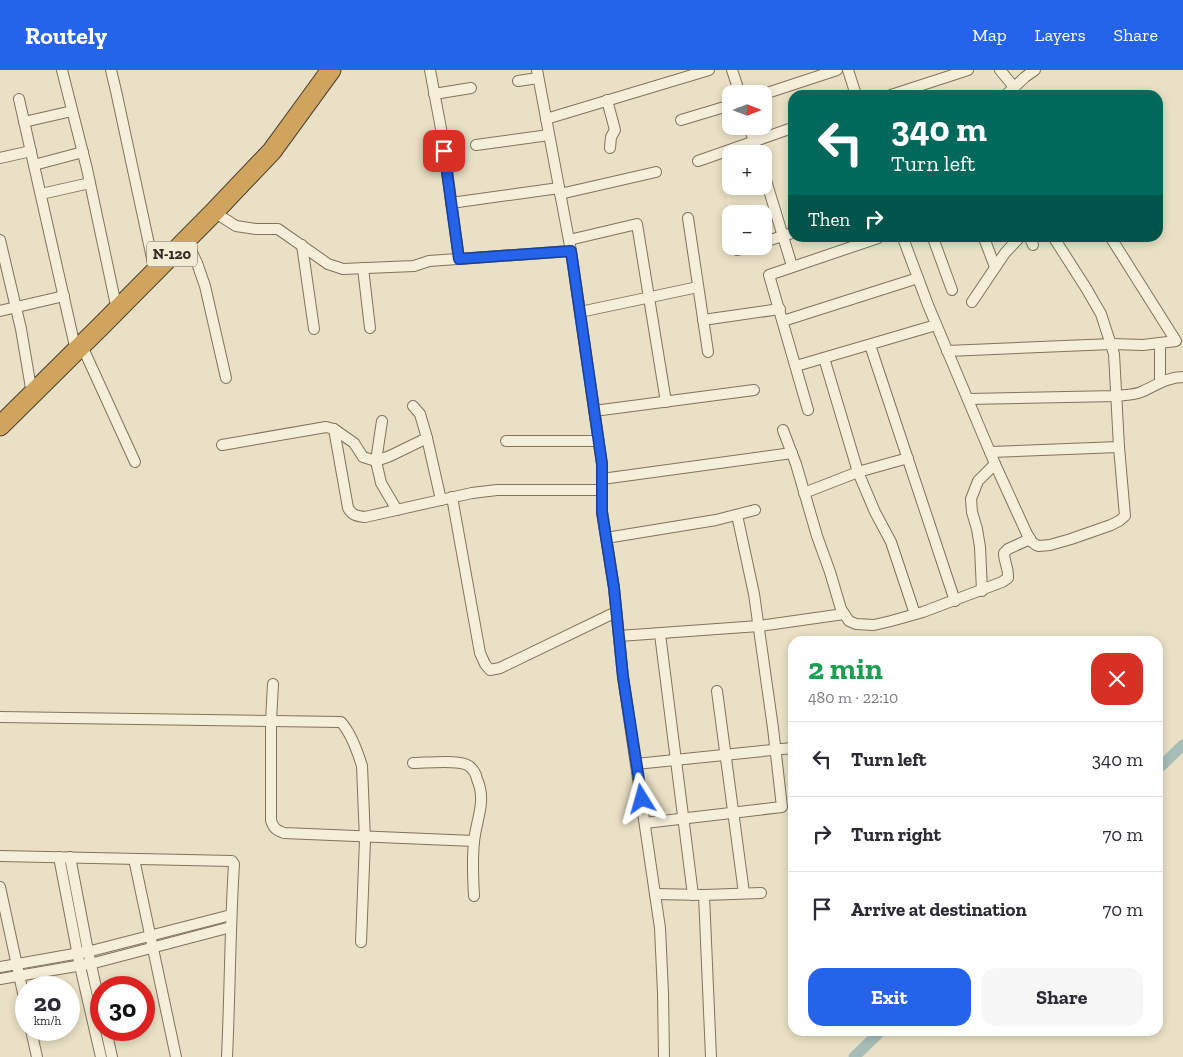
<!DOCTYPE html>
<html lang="en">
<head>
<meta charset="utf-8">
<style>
	:root { --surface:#fff; --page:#f7f7f7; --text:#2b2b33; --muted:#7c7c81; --line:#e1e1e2; --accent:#2563eb }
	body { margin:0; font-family:"Zilla Slab",serif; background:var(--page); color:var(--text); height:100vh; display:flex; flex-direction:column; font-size:19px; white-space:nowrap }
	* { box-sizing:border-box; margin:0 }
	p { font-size:16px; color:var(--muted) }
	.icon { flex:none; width:28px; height:28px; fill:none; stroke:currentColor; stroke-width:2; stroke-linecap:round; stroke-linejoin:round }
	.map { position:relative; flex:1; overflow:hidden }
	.drawer { position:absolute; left:788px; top:566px; width:375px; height:400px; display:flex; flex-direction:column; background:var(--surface); border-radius:15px; box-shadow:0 2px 8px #0003 }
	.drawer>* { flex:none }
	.guide { position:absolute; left:788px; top:20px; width:375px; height:152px; border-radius:15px; box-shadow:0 2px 8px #0003; background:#00695c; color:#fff; overflow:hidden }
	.needle { width:32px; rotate:90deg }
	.controls { position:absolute; left:722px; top:15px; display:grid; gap:10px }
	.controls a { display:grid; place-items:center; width:50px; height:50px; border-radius:10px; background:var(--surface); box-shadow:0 2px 8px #0003; font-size:25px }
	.speed { position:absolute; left:15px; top:906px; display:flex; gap:10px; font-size:25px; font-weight:700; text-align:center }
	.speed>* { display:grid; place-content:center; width:65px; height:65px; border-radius:50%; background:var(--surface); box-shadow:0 2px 8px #0003; line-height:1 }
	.speed small { font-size:12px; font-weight:400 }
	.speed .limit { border:8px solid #d22; background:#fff; color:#111 }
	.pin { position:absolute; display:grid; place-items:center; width:42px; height:42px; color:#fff; margin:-21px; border-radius:10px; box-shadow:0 2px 8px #0006 }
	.me { position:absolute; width:55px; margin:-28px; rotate:352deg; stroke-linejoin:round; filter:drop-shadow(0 0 4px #0008) }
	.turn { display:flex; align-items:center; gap:18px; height:105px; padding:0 20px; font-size:22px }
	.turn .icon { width:65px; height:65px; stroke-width:2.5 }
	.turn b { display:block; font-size:35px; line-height:42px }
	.then { display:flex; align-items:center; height:48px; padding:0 20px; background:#0003; gap:10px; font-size:19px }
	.round { display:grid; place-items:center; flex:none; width:52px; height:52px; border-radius:15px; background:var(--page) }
	.summary { display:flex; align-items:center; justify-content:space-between; height:85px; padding:0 20px }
	h1 { font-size:30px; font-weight:700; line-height:38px; color:#1e9e55 }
	.primary-button { display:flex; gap:10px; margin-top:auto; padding:10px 20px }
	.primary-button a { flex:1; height:58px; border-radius:15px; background:var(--accent); color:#fff; font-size:20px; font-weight:700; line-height:58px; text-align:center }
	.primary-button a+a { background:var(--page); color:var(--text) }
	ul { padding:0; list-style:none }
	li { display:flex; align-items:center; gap:15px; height:75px; padding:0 20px; border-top:1px solid var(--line) }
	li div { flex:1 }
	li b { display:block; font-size:19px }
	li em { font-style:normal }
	header { display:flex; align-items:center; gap:30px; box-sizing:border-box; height:70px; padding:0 25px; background:var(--accent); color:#fff }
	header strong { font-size:24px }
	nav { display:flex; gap:28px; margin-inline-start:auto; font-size:18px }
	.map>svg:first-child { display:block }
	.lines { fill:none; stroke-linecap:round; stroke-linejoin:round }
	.canal { stroke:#a7bdb8; stroke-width:11 }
	.street-casing { stroke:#82735d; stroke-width:12 }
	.highway-casing { stroke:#504231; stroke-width:21 }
	.street { stroke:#f5eed8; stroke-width:10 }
	.highway { stroke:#cfa45f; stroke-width:19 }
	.route-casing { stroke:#184099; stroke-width:12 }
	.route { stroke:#2563eb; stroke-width:9 }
	.labels { text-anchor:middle; stroke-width:4; stroke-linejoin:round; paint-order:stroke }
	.shield { fill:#f1ebd4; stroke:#6d6556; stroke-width:1 }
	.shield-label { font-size:15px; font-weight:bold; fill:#342b20 }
</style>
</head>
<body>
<header>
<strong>Routely</strong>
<nav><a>Map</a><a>Layers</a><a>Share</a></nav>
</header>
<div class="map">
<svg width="1183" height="987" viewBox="0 0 1183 987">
	<rect width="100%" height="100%" fill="#e9e0c5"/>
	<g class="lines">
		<g class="canal">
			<polyline points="1158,699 1183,675"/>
			<polyline points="854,987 881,961"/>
		</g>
		<g class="street-casing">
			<g id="street">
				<polyline points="62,0 87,99 117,240"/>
				<polyline points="111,0 116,21 155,202"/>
				<polyline points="430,0 442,64 459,189"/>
				<polyline points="537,0 571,181 602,394 602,442 614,518 623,607 660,858 663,923 664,987"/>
				<polyline points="732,0 740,24"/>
				<polyline points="848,0 856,25"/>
				<polyline points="1000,0 1014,17"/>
				<polyline points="518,11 538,8"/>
				<polyline points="434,24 471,18"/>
				<polyline points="764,24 837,0"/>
				<polyline points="891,25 968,0"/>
				<polyline points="1006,25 1025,7 1035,0"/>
				<polyline points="19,29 76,281"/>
				<polyline points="607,30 615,60 611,67 610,78"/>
				<polyline points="546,49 709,0"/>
				<polyline points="681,50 731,35"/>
				<polyline points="24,52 72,41"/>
				<polyline points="749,56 758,84"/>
				<polyline points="476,75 549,65"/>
				<polyline points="0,88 31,81"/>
				<polyline points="698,91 792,58"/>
				<polyline points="34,95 83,82"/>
				<polyline points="764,104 792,196"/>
				<polyline points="41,124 90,113"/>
				<polyline points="560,124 656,102"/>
				<polyline points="451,133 559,118"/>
				<polyline points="214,142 236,156 256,159 278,159 328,194 343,199 414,196 429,191 571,181"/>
				<polyline points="688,148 708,282"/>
				<polyline points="903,168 928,235 995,394 1027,464 1032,472 1036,475 1039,476 1050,475 1071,469 1111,455 1119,451 1125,446 1119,377 1114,284 1101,244 1086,218 1054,168"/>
				<polyline points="933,168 952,220"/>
				<polyline points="984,168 995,197"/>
				<polyline points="1030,168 1033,175"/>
				<polyline points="0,170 21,259 32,324"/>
				<polyline points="186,170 197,193 205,216 226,308"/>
				<polyline points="569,170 637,154 666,332"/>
				<polyline points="764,172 792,163"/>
				<polyline points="302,175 314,259"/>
				<polyline points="737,180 750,176"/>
				<polyline points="363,198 370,258"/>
				<polyline points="972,232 1005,183 1019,168"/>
				<polyline points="0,241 64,226"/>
				<polyline points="580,242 698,217"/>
				<polyline points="703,250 780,239"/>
				<polyline points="783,251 918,208"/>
				<polyline points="870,275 955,531"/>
				<polyline points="82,276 135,392"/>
				<polyline points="947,281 1112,274 1143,275 1176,271 1111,168"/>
				<polyline points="824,288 858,402 875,442 891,472 915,544"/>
				<polyline points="796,296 936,255"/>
				<polyline points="1160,312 1160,273"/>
				<path d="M968,329l149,-3c7,-1 17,-1 24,-4 14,-6 26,-15 42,-15"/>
				<polyline points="413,336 420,344 427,368 441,430"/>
				<polyline points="808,340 769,205 878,168"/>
				<polyline points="594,341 754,320"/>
				<polyline points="382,351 376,391 381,413 397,440"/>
				<path d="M334,359l14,79c4,7 8,8 17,9l107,-24 25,-3h105"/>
				<path d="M783,360l13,34 21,72 13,36 11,37 8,12 7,3 18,1 17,-4 32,-9 79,-30 6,-4c1,-9 -4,-16 -4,-25l4,-4 22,-10"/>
				<polyline points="506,371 598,371"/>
				<polyline points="222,375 326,357 334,359 354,373 363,387 376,391 390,386 427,368"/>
				<polyline points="990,382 1119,377"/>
				<polyline points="602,409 792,383"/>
				<polyline points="804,423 858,402 908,388"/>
				<polyline points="452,427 480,583 485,594 490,600 500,598 616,542"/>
				<polyline points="606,468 716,450 755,440"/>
				<polyline points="982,521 980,477 977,459 972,442 971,429 978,411 995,394"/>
				<polyline points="660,564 693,825"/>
				<polyline points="619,566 759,556 844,544"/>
				<path d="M273,614l-2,37v99c2,8 5,10 13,13l190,8"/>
				<polyline points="717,621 744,823"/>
				<path d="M0,647l341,5c9,10 17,31 21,44l3,74 -4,102"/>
				<path d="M413,693c12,0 47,-4 56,3 4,3 7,8 8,13 10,23 -1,40 -3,63 -2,18 -1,36 0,54"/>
				<polyline points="636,694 792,678"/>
				<polyline points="645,753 782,737 773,658 754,524 737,445"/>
				<path d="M0,786l232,5 2,3c-4,64 -4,128 -7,193"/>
				<polyline points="59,787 80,896 101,987"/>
				<polyline points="70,787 88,881 101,940"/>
				<polyline points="134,789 176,987"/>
				<polyline points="0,817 26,937"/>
				<polyline points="655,824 704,825 761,823"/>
				<polyline points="704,825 711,987"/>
				<polyline points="0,897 91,881 231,845"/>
				<polyline points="0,909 94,893 231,857"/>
				<polyline points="31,960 37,987"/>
				<polyline points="106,960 112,987"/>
			</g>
		</g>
		<g class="highway-casing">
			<polyline id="highway" points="0,356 103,254 214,142 272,81 331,0"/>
		</g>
		<use href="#street" class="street"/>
		<use href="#highway" class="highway"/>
	</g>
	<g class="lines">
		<g class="route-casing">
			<polyline id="route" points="444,81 459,189 571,181 602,394 602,442 614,518 623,607 642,729"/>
		</g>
		<use href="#route" class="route"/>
	</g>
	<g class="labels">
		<rect class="shield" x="147" y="171.5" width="50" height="25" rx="4"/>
		<g class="shield-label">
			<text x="172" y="189">N-120</text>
		</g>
	</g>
</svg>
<div class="controls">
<a><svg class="needle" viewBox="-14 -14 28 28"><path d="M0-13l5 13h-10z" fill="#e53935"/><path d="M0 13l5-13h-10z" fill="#7c7c81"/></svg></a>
<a>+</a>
<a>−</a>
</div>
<div class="speed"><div>20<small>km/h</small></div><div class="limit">30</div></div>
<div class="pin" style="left:444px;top:81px;background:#d93025"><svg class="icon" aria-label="arrive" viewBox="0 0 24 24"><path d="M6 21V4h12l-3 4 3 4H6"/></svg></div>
<svg class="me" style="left:642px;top:729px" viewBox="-20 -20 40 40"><path d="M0-17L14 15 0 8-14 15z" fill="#2563eb" stroke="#fff" stroke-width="4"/></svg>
<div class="guide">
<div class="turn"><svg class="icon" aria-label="left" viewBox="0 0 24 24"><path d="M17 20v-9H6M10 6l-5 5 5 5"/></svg><div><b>340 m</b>Turn left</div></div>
<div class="then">Then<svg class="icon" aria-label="right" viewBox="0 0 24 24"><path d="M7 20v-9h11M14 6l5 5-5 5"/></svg></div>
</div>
<section class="drawer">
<div class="summary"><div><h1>2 min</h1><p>480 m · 22:10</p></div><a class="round" style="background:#d93025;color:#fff"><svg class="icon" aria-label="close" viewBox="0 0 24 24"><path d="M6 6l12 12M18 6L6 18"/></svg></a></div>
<ul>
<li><svg class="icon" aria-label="left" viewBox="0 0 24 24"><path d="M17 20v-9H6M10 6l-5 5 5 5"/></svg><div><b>Turn left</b></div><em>340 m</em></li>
<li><svg class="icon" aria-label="right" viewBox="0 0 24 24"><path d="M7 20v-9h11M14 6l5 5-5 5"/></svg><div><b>Turn right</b></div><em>70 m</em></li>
<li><svg class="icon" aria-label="arrive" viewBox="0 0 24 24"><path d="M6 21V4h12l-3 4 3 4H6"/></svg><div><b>Arrive at destination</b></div><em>70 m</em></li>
</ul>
<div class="primary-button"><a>Exit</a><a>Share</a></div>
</section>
</div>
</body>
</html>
